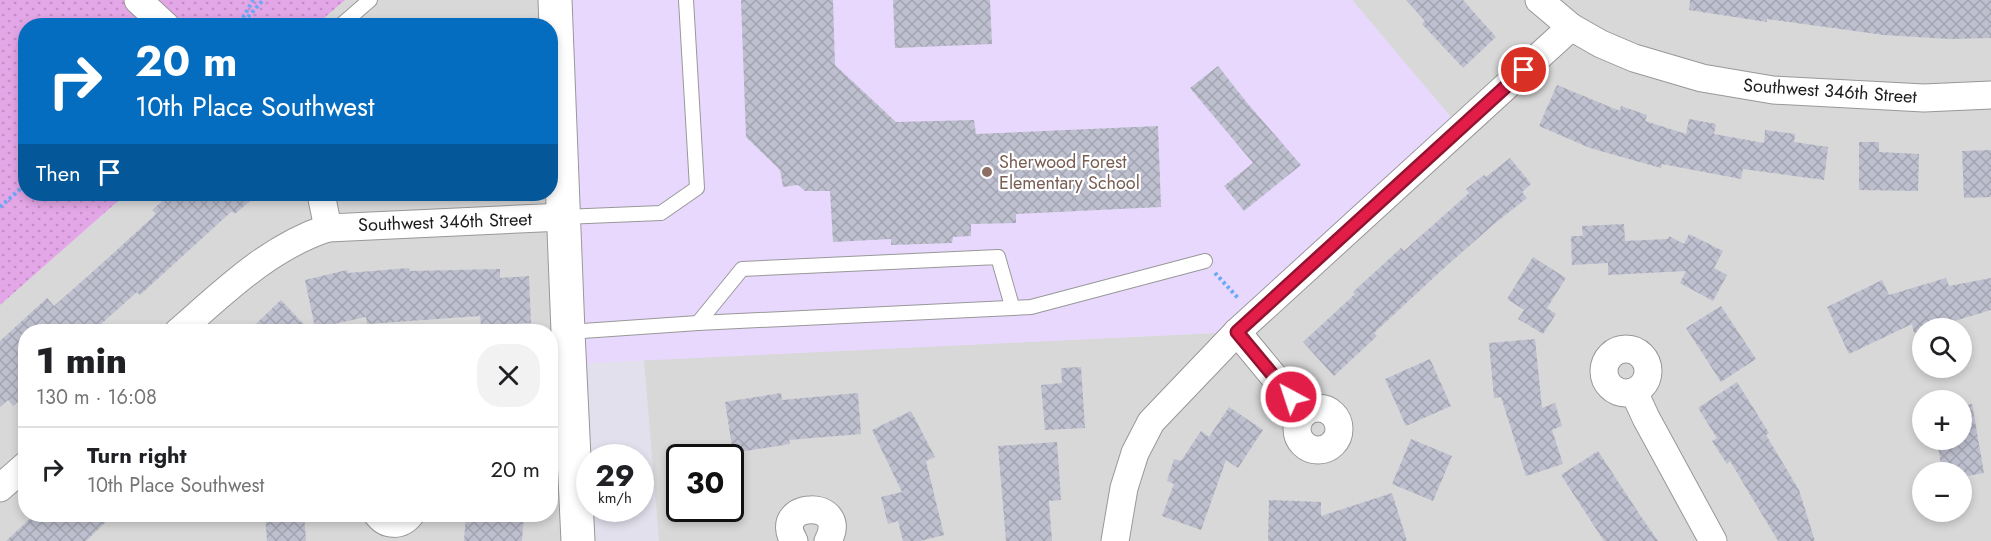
<!DOCTYPE html>
<html lang="en">
<head>
<meta charset="utf-8">
<style>
	:root { --surface:#fff; --page:#f2f2f2; --text:#202124; --muted:#757577; --line:#e0e0e0 }
	body { margin:0; font-family:Jost,sans-serif; background:var(--page); color:var(--text); height:100vh; display:flex; flex-direction:column; font-size:22px; white-space:nowrap }
	* { box-sizing:border-box; margin:0 }
	p { font-size:20px; color:var(--muted) }
	.icon { flex:none; width:33px; height:33px; fill:none; stroke:currentColor; stroke-width:2; stroke-linecap:round; stroke-linejoin:round }
	.map { position:relative; flex:1; overflow:hidden }
	.panel { position:absolute; left:18px; top:324px; width:540px; height:198px; display:flex; flex-direction:column; background:var(--surface); border-radius:24px; box-shadow:0 3px 9px #0003 }
	.panel>* { flex:none }
	.top-card { position:absolute; left:18px; top:18px; width:540px; height:183px; border-radius:24px; box-shadow:0 3px 9px #0003; background:#056dc0; color:#fff; overflow:hidden }
	.controls { position:absolute; left:1912px; top:318px; display:grid; gap:12px }
	.controls a { display:grid; place-items:center; width:60px; height:60px; border-radius:50%; background:var(--surface); box-shadow:0 3px 9px #0003; font-size:30px }
	.speed { position:absolute; left:576px; top:444px; display:flex; gap:12px; font-size:30px; font-weight:700; text-align:center }
	.speed>* { display:grid; place-content:center; width:78px; height:78px; border-radius:50%; background:var(--surface); box-shadow:0 3px 9px #0003; line-height:1 }
	.speed small { font-size:15px; font-weight:400 }
	.speed .limit { border:3px solid #111; border-radius:9px; background:#fff; color:#111 }
	.pin { position:absolute; display:grid; place-items:center; width:51px; height:51px; color:#fff; margin:-26px; border:3px solid #fff; border-radius:50%; box-shadow:0 2px 6px #0007 }
	.me { position:absolute; width:66px; margin:-33px; rotate:320deg; stroke-linejoin:round; filter:drop-shadow(0 0 4px #0008) }
	.turn { display:flex; align-items:center; gap:21px; height:126px; padding:0 18px; font-size:27px }
	.turn .icon { width:78px; height:78px; stroke-width:2.5 }
	.turn b { display:block; font-size:42px; line-height:51px }
	.then { display:flex; align-items:center; height:57px; padding:0 18px; background:#0003; gap:12px; font-size:22px }
	.round { display:grid; place-items:center; flex:none; width:63px; height:63px; border-radius:24px; background:var(--page) }
	.overview { display:flex; align-items:center; justify-content:space-between; height:102px; padding:0 18px }
	h1 { font-size:36px; font-weight:800; line-height:45px }
	ul { padding:0; list-style:none }
	li { display:flex; align-items:center; gap:18px; height:84px; padding:0 18px; border-top:2px solid var(--line) }
	li div { flex:1 }
	li b { display:block; font-size:22px }
	li em { font-style:normal }
	.map>svg:first-child { display:block }
	.residential { fill:#d8d8d9; fill-rule:evenodd }
	.education { fill:#e9d8fe }
	.grass { fill:url(#grass-dots) }
	.building { fill:url(#building-cross-hatch) }
	.lines { fill:none; stroke-linecap:round; stroke-linejoin:round }
	.service-casing { stroke:#989898; stroke-width:16 }
	.minor-casing { stroke:#989898; stroke-width:29 }
	.tertiary-casing { stroke:#989898; stroke-width:35 }
	.path { stroke:#68a8f6; stroke-width:4; stroke-dasharray:3 3; stroke-linecap:butt }
	.service { stroke:#fff; stroke-width:14 }
	.minor { stroke:#fff; stroke-width:27 }
	.tertiary { stroke:#fff; stroke-width:33 }
	.route-casing { stroke:#92132f; stroke-width:15 }
	.route { stroke:#e11d48; stroke-width:10 }
	.education-dot { fill:#8d6e63; stroke:#fff; stroke-width:2 }
	.labels { text-anchor:middle; stroke-width:4.5; stroke-linejoin:round; paint-order:stroke }
	.street-label { font-size:18px; fill:#1b1b1b; stroke:#fff }
	.education-label { font-size:18px; fill:#785e54; stroke:#fff; text-anchor:start }
</style>
</head>
<body>
<div class="map">
<svg width="1991" height="541" viewBox="0 0 1991 541">
	<defs>
		<pattern id="grass-dots" width="8" height="8" patternUnits="userSpaceOnUse" patternTransform="scale(1.5)"><rect width="8" height="8" fill="#e3a6e6"/><path d="M2 2h.1M6 6h.1" fill="none" stroke="#c28ec5" stroke-width="1.8" stroke-linecap="round"/></pattern>
		<pattern id="building-cross-hatch" width="8" height="8" patternUnits="userSpaceOnUse" patternTransform="scale(1.5)"><rect width="8" height="8" fill="#bec0cf"/><path d="M0 0l8 8M0 8l8-8" fill="none" stroke="#a3a4b1"/></pattern>
	</defs>
	<rect width="100%" height="100%" fill="#e2e0ec"/>
	<g class="residential">
		<path d="M345,0h210l23,541h-578v-236l126,-111h424v-168l-234,-1zM26,332h524v182h-524z"/>
		<path d="M1352,0h639v541h-1332l-15,-181 593,-28 223,-204zM1923,328h39v40h-39zM1923,400h39v40h-39zM680,458h50v50h-50zM1923,472h39v40h-39z"/>
	</g>
	<polygon class="education" points="555,0 1352,0 1460,128 1237,332 569,364"/>
	<polygon class="grass" points="0,0 345,0 316,25 26,26 26,194 126,194 0,305"/>
	<g class="building">
		<polygon points="741,0 833,0 835,65 896,122 974,120 976,134 1158,126 1161,207 1016,214 1016,223 971,224 971,236 953,237 952,243 891,245 891,239 833,242 830,191 805,191 798,185 783,187 780,170 746,137"/>
		<polygon points="893,0 990,0 992,44 895,48"/>
		<polygon points="1406,0 1463,0 1496,37 1463,68 1422,24 1425,21"/>
		<polygon points="1690,0 1991,0 1991,38 1950,39 1884,35 1767,19 1767,22 1689,10"/>
		<polygon points="1218,66 1248,104 1301,165 1244,211 1224,186 1253,163 1190,88"/>
		<polygon points="1557,85 1620,111 1621,106 1647,115 1645,121 1686,134 1689,119 1716,124 1714,134 1764,143 1765,130 1795,134 1794,142 1828,147 1824,180 1743,169 1741,179 1662,164 1661,168 1590,148 1539,126"/>
		<polygon points="1859,142 1879,142 1879,152 1919,154 1918,191 1859,190"/>
		<polygon points="1991,150 1991,197 1964,198 1962,151"/>
		<polygon points="1510,158 1531,184 1522,192 1527,198 1494,224 1443,269 1374,333 1377,336 1334,376 1303,342 1355,294 1353,292 1401,248 1404,251 1469,193 1466,189 1484,175 1486,177"/>
		<polygon points="171,194 258,194 235,214 232,211 140,295 137,292 92,332 26,332 26,395 13,406 8,400 0,407 0,341 47,298 54,306 107,259 156,214 152,210"/>
		<polygon points="1624,224 1625,241 1668,239 1669,236 1684,244 1689,234 1723,251 1714,268 1727,275 1713,301 1680,283 1686,271 1608,275 1608,263 1572,265 1571,236 1583,236 1582,226"/>
		<polygon points="1533,257 1566,278 1547,308 1556,314 1543,334 1518,319 1524,310 1507,299"/>
		<polygon points="409,268 410,271 500,269 500,278 529,276 531,323 481,325 480,316 367,324 366,317 315,328 305,280 347,270 348,273"/>
		<polygon points="1946,278 1949,286 1991,278 1991,310 1914,333 1912,324 1849,354 1827,307 1882,280 1889,295"/>
		<polygon points="281,300 311,332 247,332"/>
		<polygon points="1721,306 1756,359 1721,382 1686,328"/>
		<polygon points="1535,339 1542,408 1555,403 1562,426 1552,430 1563,464 1526,476 1501,397 1494,398 1489,343"/>
		<polygon points="1430,359 1451,406 1406,426 1385,379"/>
		<polygon points="1081,367 1085,428 1045,430 1041,385 1062,383 1061,368"/>
		<polygon points="1737,382 1769,433 1766,435 1799,490 1815,541 1778,541 1730,461 1727,464 1712,441 1717,438 1698,408"/>
		<polygon points="781,393 782,400 858,393 861,434 789,440 790,444 733,453 725,402"/>
		<polygon points="1972,404 1984,473 1962,477 1962,472 1942,472 1937,440 1962,440 1962,405"/>
		<polygon points="1229,407 1263,430 1238,468 1226,460 1201,530 1162,516 1174,484 1167,481 1174,459 1181,461 1201,431 1209,437"/>
		<polygon points="911,411 935,457 926,461 944,535 920,541 903,541 898,521 888,524 881,497 902,492 872,430"/>
		<polygon points="1411,439 1452,456 1433,501 1392,484"/>
		<polygon points="1057,442 1061,500 1049,501 1052,541 1006,541 998,446"/>
		<polygon points="1598,451 1638,512 1658,541 1604,541 1561,475"/>
		<polygon points="1392,493 1407,541 1268,541 1269,500 1321,502 1321,516"/>
		<polygon points="35,514 114,514 86,541 6,541"/>
		<polygon points="265,514 304,514 306,541 267,541"/>
		<polygon points="466,514 524,514 522,541 464,541"/>
	</g>
	<g class="lines">
		<g class="service-casing">
			<g id="service">
				<polyline points="340,26 370,0"/>
				<polyline points="563,217 661,213 697,188 686,0"/>
				<polyline points="698,323 742,269 998,257 1012,306"/>
				<polyline points="568,332 698,323 1031,307 1205,261"/>
			</g>
		</g>
		<g class="minor-casing">
			<g id="minor">
				<polyline points="138,0 166,26"/>
				<polyline points="1539,0 1571,27 1601,44 1634,58 1702,78 1773,90 1924,98 1991,95"/>
				<polyline points="321,194 328,228"/>
				<path d="M178,332c47,-41 91,-85 150,-104l235,-11"/>
				<polyline points="1237,332 1304,413"/>
				<circle cx="1626" cy="371" r="22"/>
				<polyline points="1634,392 1646,418 1713,541"/>
				<circle cx="1318" cy="429" r="21"/>
				<polyline points="0,488 26,465"/>
				<path d="M377,514c9,12 24,13 34,0"/>
				<path d="M794,541c-24,-40 57,-43 34,0"/>
				<polyline points="1115,541 1124,488 1135,453 1151,422 1237,332 1571,27"/>
			</g>
		</g>
		<g class="tertiary-casing">
			<polyline id="tertiary" points="555,0 568,332 578,541"/>
		</g>
		<g class="path">
			<polyline points="240,23 253,0"/>
			<polyline points="240,26 263,0"/>
			<polyline points="0,207 26,184"/>
			<polyline points="1215,273 1238,298"/>
		</g>
		<use href="#service" class="service"/>
		<use href="#minor" class="minor"/>
		<use href="#tertiary" class="tertiary"/>
	</g>
	<g class="lines">
		<g class="route-casing">
			<polyline id="route" points="1291,397 1237,332 1524,70"/>
		</g>
		<use href="#route" class="route"/>
	</g>
	<circle class="education-dot" cx="987" cy="172" r="6"/>
	<g class="labels">
		<g class="street-label">
			<text transform="translate(1830 91) rotate(4)" y="6">Southwest 346th Street</text>
			<text transform="translate(445 222) rotate(-2)" y="6">Southwest 346th Street</text>
		</g>
		<g class="education-label">
			<text x="999" y="168">Sherwood Forest<tspan x="999" dy="21">Elementary School</tspan></text>
		</g>
	</g>
</svg>
<div class="controls">
<a><svg class="icon" aria-label="search" viewBox="0 0 24 24"><circle cx="10" cy="10" r="6"/><path d="M15 15l6 6"/></svg></a>
<a>+</a>
<a>−</a>
</div>
<div class="speed"><div>29<small>km/h</small></div><div class="limit">30</div></div>
<div class="pin" style="left:1524px;top:70px;background:#d93025"><svg class="icon" aria-label="arrive" viewBox="0 0 24 24"><path d="M6 21V4h12l-3 4 3 4H6"/></svg></div>
<svg class="me" style="left:1291px;top:397px" viewBox="-20 -20 40 40"><circle r="17" fill="#e11d48" stroke="#fff" stroke-width="3"/><path d="M0-11L8 9 0 5-8 9z" fill="#fff"/></svg>
<div class="top-card">
<div class="turn"><svg class="icon" aria-label="right" viewBox="0 0 24 24"><path d="M7 20v-9h11M14 6l5 5-5 5"/></svg><div><b>20 m</b>10th Place Southwest</div></div>
<div class="then">Then<svg class="icon" aria-label="arrive" viewBox="0 0 24 24"><path d="M6 21V4h12l-3 4 3 4H6"/></svg></div>
</div>
<section class="panel">
<div class="overview"><div><h1>1 min</h1><p>130 m · 16:08</p></div><a class="round"><svg class="icon" aria-label="close" viewBox="0 0 24 24"><path d="M6 6l12 12M18 6L6 18"/></svg></a></div>
<ul>
<li><svg class="icon" aria-label="right" viewBox="0 0 24 24"><path d="M7 20v-9h11M14 6l5 5-5 5"/></svg><div><b>Turn right</b><p>10th Place Southwest</p></div><em>20 m</em></li>
</ul>
</section>
</div>
</body>
</html>
